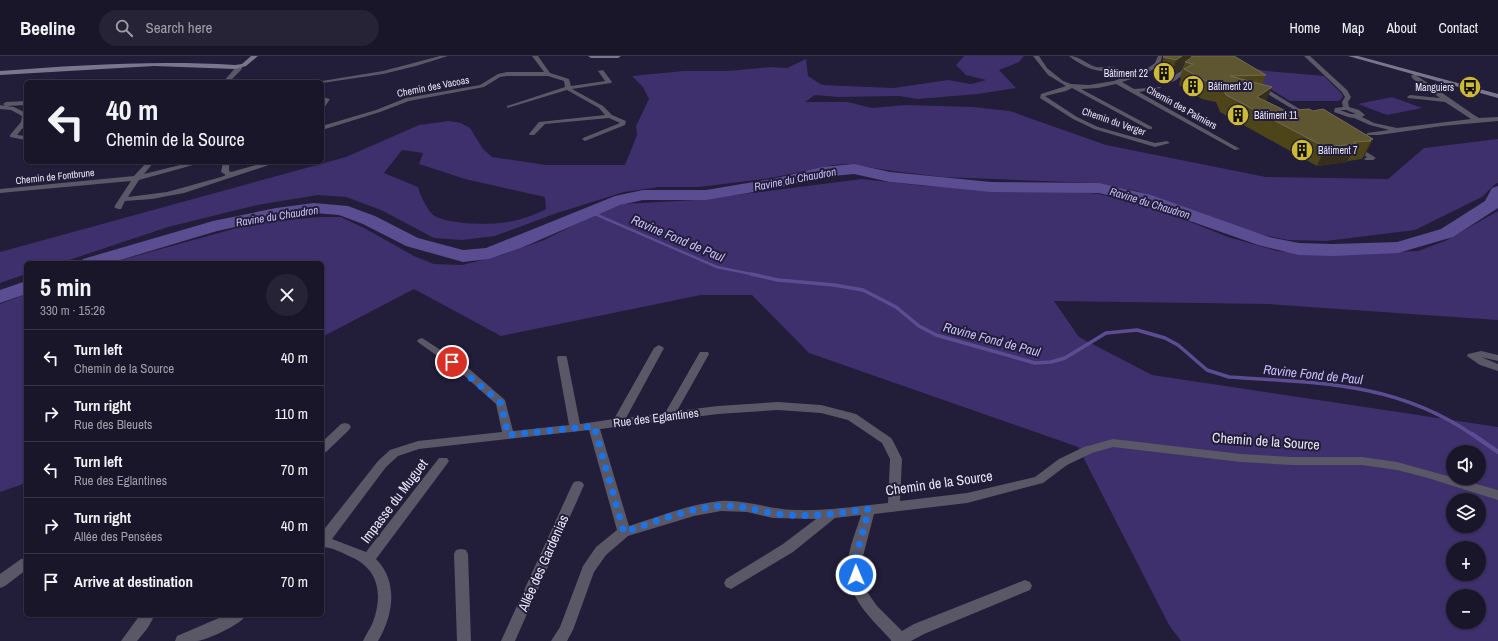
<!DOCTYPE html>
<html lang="en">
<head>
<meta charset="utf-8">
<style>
	:root { --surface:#1a162a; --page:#272336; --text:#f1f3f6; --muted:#9f9fa8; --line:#383547 }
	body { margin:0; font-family:"Archivo Narrow",sans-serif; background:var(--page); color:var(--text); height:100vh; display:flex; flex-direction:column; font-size:15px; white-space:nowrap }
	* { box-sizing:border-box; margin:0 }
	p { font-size:13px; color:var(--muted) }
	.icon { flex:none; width:22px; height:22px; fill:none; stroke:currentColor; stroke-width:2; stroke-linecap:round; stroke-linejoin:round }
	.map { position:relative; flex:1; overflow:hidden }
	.sheet { position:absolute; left:24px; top:205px; width:300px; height:356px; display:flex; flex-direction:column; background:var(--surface); border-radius:6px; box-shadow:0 1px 3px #0004,0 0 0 1px var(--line) }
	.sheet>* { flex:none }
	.guide { position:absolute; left:24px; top:24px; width:300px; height:84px; border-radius:6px; box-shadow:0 1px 3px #0004,0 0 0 1px var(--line); background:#1a162a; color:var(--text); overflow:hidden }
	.fabs { position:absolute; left:1446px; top:389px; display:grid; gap:8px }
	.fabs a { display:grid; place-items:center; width:40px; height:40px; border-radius:50%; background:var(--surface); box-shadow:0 1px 3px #0004,0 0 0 1px var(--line); font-size:20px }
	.pin { position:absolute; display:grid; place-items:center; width:34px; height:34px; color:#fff; margin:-17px; border:2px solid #fff; border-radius:50%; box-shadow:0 1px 4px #0007 }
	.me { position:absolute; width:44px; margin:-22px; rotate:359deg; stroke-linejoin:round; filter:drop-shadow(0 0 3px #0008) }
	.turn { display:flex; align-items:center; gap:14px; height:84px; padding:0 16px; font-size:18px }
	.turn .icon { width:52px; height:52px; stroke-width:2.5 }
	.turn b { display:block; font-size:28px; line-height:34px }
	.round { display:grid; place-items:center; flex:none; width:42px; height:42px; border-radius:21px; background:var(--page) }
	.head { display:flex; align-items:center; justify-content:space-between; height:68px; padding:0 16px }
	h1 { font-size:24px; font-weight:800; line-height:30px }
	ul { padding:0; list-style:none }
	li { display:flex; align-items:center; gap:12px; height:56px; padding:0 16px; border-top:1px solid var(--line) }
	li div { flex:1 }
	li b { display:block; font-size:15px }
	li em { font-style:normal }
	header { display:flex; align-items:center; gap:24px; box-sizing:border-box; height:56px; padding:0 20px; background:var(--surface); border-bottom:1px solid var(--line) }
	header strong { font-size:19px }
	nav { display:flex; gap:22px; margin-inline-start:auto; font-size:14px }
	.search { width:280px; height:36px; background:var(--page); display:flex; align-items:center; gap:10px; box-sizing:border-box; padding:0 14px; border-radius:22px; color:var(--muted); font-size:15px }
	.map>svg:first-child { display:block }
	.green { fill:#3e2f6d; fill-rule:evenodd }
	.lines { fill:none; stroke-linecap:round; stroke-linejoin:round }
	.stream-far2 { stroke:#5b4d91; stroke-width:2.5 }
	.stream-far1 { stroke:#5b4d91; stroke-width:3.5 }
	.stream { stroke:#5b4d91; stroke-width:4.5 }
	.river { fill:#5b4d91; fill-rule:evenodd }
	.street { fill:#5a5866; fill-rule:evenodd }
	.secondary { fill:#7a778d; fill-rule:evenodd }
	.wall { fill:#4d4519 }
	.shaded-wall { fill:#352e1b }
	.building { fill:#5d5631; stroke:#736d50 }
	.route { stroke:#1a73e8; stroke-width:7; stroke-dasharray:0 12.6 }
	.labels { text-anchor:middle; stroke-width:4; stroke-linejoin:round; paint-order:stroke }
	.far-poi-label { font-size:10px; fill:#e7e5f7; stroke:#221d38; text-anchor:start }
	.far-street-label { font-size:10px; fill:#e7e5f7; stroke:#221d38 }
	.far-water-label { font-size:11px; font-style:italic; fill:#c8bffb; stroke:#221d38 }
	.street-label { font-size:12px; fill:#e7e5f7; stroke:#221d38 }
	.water-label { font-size:13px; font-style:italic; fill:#c8bffb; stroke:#221d38 }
	.near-street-label { font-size:14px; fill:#e7e5f7; stroke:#221d38 }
</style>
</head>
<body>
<header>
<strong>Beeline</strong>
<div class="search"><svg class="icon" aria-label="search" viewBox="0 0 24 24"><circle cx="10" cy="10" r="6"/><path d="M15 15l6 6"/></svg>Search here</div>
<nav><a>Home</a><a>Map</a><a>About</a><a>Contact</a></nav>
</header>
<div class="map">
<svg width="1498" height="585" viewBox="0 0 1498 585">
	<rect width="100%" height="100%" fill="#221d38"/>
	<g class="green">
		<path d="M964,0h60l-5,6 -20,8 17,18 -38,6 -60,5 -19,-3 -60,1 -24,-2 -10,7h43l24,6 33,-3 68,2 37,4 96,34 160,32 122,2 36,-31 74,-9v44l-3,1 -13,13 -67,33 -89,11 -38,-1 -39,-8 -112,-41 -41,-8 -154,-6 -49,-6 -45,-7 -15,1 -62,13 -72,9h-40l-35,5 -70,22 -59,22 -33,4 -28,-2 -53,-28 -35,-13 -28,-2 -61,10 -89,22 -108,36h-34v11l-26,9v-31l346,-95 73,-32 30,-4 12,2 9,5 13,21 9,8 54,8h79l12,-30 -1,-9 13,-27 -6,-12 -11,-11 51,-5h44l44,-4 16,1 19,-9 2,17 14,9 72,3 54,-8 23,4 15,-4 -20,-5 -10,-10zM402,94l21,3 -4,11 46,15 80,18 1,12c-12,6 -25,11 -38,13 -16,3 -64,3 -76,-8 -6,-7 -12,-19 -14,-27l-34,-14z"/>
		<polygon points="1230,8 1267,15 1324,20 1342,38 1343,41 1339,45 1290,45"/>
		<polygon points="1392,41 1422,52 1387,59 1358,48"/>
		<path d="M862,123l63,7 142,5 32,3 49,11 80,32 49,14 45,4 96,-4 27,-10 53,-30v109l-230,-16 -214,-3 25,36 73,38 346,52v214h-317l-12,-16 -91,-178 -269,-94 -57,-58h-51l-200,41 -87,-47 -92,48v-74h-212l145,-40 64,-6h22l25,12 48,27 20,8 28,1 37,-9 45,-16 58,-29 21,-7 73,-4zM1453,396h26v26h-26zM1453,444h26v26h-26zM1453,492h26v26h-26zM1453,540h26v26h-26z"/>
		<polygon points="26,238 26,427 0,436 0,248"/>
	</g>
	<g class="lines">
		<polyline class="stream-far2" points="588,155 717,211 756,219"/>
		<path class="stream-far1" d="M751,218l27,6 56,5 29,5 33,17 23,19 17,9 99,28 16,-1 14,-4 41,-25 31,-3 28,8 13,7 29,25 22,7c90,6 167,5 244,58"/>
		<polyline class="stream" points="1472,378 1498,396"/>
		<g class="river">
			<polygon points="854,108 890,116 991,126 1099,127 1151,139 1269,181 1299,187 1333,188 1397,186 1441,173 1485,145 1492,132 1498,130 1498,152 1453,181 1398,197 1333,200 1299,199 1258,189 1139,147 1099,137 991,136 890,126 854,118 822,121 777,132 706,144 643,144 620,149 521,192 489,203 463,206 406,190 363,168 339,159 314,157 276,162 217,175 110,207 81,207 83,203 213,165 276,152 314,147 348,150 375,160 418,182 463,194 486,192 615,140 643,134 706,134 777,122 822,111"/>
			<polygon points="26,225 26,238 0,247 0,234"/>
		</g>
		<g class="street">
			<polygon points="440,0 448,0 416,10 383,18 322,27 322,26 316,26 383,15"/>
			<polygon points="532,0 538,0 550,17 569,23 571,30 605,25 598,15 603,14 612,26 611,27 572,33 603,50 612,59 626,65 625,69 585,85 582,83 583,82 620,67 609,62 545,68 534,79 530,79 529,78 539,66 605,59 599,52 567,34 507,52 507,50 565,31 564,25 548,20 507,20 500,21 484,31 409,45 380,56 322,74 322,70 376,54 406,42 480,29 498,18 507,16 544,16"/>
			<path d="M1033,0h6l8,12 16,13 8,3 18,1 25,-4 34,-13 7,-5 3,-7h4c0,15 -28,22 -40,26l12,7 26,-2 1,1 -22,4 101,57 -5,1 -119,-66 -18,4 -17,1 71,38v2h-4l-76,-41 -6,3 -21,5 32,21 21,10 57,16 12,-2 3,2 -15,4 -61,-18 -21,-10 -33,-21 1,-4 25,-8 -18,-11z"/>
			<path d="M1069,0c11,0 17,8 27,11 7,1 16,-2 22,1 -15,9 -37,-2 -49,-12z"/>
			<path d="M1304,0h6l37,34 4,7 -3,5 1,5 10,3 6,5 -3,2 12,6 23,5 74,-9 -26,-17 -37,-4 -1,-1 3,-2 30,3 -27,-19 -2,-3 5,-4 3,2 -2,2 2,1 55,38 5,3 19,-1v4l-56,5 -63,9h-12v-2l22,-3 -19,-5 -16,-7 -6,-1 -14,-5 1,-4 8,-1 -1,-5 3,-5 -3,-5zM1340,54h6l10,4h-5z"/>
			<path d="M1186,5l5,1c-5,9 -14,22 -26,21v-2l16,-10z"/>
			<polygon points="238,9 243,10 241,14 229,26 223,26"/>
			<polygon points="1256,29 1260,29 1311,60 1306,61 1256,31"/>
			<polygon points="322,41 330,43 324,52 322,53"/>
			<polygon points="26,45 26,49 7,50 14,51 26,57 26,68 17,79 26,80 26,84 10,81 10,79 21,66 22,60 11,54 0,53 0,49 5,50 3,48 6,46"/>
			<polygon points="1353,90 1357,90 1376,102 1373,104 1365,104 1364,103 1367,101 1353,92"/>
			<polygon points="147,106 154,106 144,118 192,106 204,106 139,124 128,141 167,136 221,121 226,119 221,116 223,106 229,106 229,115 231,116 267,106 278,106 184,137 152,143 125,145 121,153 118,153 114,151 131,125 0,137 0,133 134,120"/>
			<path d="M422,282l45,29 38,33 8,31 56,-6 -12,-67 1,-2h8l1,2 13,66 34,-5 40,-71 5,-3 5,3 -38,70 39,-5 35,-61h8l1,2 -32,57 41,-5 60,-4 43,3 35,9 35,24 2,3 9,18 -2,42 67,-8 68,-16 24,-18 25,-12 29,-8 128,15 51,3h70l35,5 101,28v10l-70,-22 -31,-8 -35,-5h-70l-51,-3 -128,-15 -21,6 -25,12 -24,18 -4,1 -72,19 -93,11 -12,46 3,29 12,17 25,25 12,-7 106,-42 5,-2 5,2 2,4 -2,4 -106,44 -13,7h-20v-1c-23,-25 -45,-43 -43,-79 1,-14 9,-32 13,-46l-26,3 -42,34 -62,37 -5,-2 -2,-4 2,-4 57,-35 33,-25 -43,-1 -26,-6 -26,-1 -27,5 -66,20 -22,19 -12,17 -21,58 -6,11h-16l9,-14 23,-61 13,-19 21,-17 -28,-100 -170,19 -21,7 -12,11 -54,72 34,13 73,-94h8l2,3 -2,3 -71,95c23,23 17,57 2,82h-15c3,-7 7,-12 10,-19 10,-27 6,-53 -22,-65 -8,-4 -20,-10 -29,-10v-15l56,-71 12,-11 28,-9 84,-9 -6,-28 -37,-33 -40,-28 -2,-2 2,-2zM778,354l43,3 27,7 34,23 8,16 -2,44c-30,3 -61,8 -92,7 -25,0 -50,-11 -76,-9 -31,3 -62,16 -91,25l-29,-97 118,-15z"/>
			<polygon points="1481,295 1498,299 1498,305 1481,301 1498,308 1498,315 1480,309 1467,300 1468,298"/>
			<polygon points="345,367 349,368 351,371 349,374 326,396 322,397 322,386 341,368"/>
			<polygon points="578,425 582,426 584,429 515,585 501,585 572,429 574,426"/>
			<polygon points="461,493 466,494 468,498 471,585 457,585 454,498 456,494"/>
			<polygon points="26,502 26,514 5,530 0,532 0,518 21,503"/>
			<polygon points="140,559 155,559 147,573 137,585 121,585"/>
			<path d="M226,559h20c-4,9 -39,25 -49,26 -7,0 -15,0 -22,0l2,-5z"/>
		</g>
		<g class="secondary">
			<path d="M251,0h7l-12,10 -11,3 -81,-3 -154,9v-4c79,-6 156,-11 235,-6l7,-1z"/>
			<polygon points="588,0 621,0 618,2 591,2"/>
			<polygon points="1348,0 1358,0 1498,38 1498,42"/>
		</g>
	</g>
	<polygon class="wall" points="1164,0 1234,0 1266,19 1262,28 1266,45 1288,56 1373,83 1364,101 1363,101 1362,103 1348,105 1347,106 1317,110 1220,56 1216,46 1202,43 1179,29 1181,22 1180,22 1185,6 1189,3 1186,4 1180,14 1171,20 1159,17"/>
	<g class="shaded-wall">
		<polygon points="1182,0 1206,0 1205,2 1186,4 1180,14 1171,20 1176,4"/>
		<polygon points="1272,31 1265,48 1257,41"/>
		<polygon points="1373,83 1364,101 1363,101 1371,85 1369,84"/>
		<polygon points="1356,88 1347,106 1317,110 1325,91"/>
	</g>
	<g class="building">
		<polygon points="1164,0 1182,0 1176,4 1163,1"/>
		<polygon points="1192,0 1234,0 1266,19 1230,20 1272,31 1257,41 1288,56 1295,54 1309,53 1313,55 1323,53 1373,83 1369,84 1371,85 1354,86 1356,88 1325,91 1226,39 1222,29 1208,26 1184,13 1193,8 1185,6 1191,2"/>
	</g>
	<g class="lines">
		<path class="route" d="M452,306l49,41 7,32 86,-9 30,106c31,-10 64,-24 97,-26 18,-1 34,4 51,7 32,6 66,0 97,-4l-14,51 1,15"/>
	</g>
	<defs>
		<g id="building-disc" transform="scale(1.15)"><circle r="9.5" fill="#cdb938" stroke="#221d38"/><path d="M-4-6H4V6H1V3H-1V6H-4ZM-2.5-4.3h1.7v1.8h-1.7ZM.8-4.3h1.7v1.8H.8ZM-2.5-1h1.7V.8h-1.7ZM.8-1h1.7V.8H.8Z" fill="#111"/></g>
		<g id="bus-disc" transform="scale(1.15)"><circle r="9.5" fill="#cdb938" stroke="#221d38"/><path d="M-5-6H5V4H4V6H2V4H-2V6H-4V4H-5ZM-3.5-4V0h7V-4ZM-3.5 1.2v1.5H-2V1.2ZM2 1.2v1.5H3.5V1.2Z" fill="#111"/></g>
	</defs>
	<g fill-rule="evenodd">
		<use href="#building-disc" x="1164" y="17"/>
		<use href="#building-disc" x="1193" y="30"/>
		<use href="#bus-disc" x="1470" y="31"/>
		<use href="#building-disc" x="1238" y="59"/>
		<use href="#building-disc" x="1302" y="94"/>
	</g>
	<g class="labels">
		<g class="far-poi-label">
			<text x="1148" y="21" text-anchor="end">Bâtiment 22</text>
			<text x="1208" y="34">Bâtiment 20</text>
			<text x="1454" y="35" text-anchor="end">Manguiers</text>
			<text x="1254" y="63">Bâtiment 11</text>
			<text x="1318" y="98">Bâtiment 7</text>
		</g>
		<g class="far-street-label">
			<text transform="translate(433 30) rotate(-11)" y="4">Chemin des Vacoas</text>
			<text transform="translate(1182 51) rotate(29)" y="4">Chemin des Palmiers</text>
			<text transform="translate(1114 65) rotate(19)" y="4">Chemin du Verger</text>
			<text transform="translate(55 120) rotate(-6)" y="4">Chemin de Fontbrune</text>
		</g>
		<g class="far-water-label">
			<text transform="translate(795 123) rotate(-11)" y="4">Ravine du Chaudron</text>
			<text transform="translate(1150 147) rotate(17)" y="4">Ravine du Chaudron</text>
			<text transform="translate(277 160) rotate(-9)" y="4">Ravine du Chaudron</text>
		</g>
		<g class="street-label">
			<text transform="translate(656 362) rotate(-7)" y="4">Rue des Eglantines</text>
		</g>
		<g class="water-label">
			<text transform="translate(678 182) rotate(23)" y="5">Ravine Fond de Paul</text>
			<text transform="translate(992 283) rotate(15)" y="5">Ravine Fond de Paul</text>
			<text transform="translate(1313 318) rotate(6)" y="5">Ravine Fond de Paul</text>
		</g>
		<g class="near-street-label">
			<text transform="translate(1266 385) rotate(4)" y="5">Chemin de la Source</text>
			<text transform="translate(939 427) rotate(-8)" y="5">Chemin de la Source</text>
			<text transform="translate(394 445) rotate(-53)" y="5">Impasse du Muguet</text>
			<text transform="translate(543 507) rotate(-66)" y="5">Allée des Gardenias</text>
		</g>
	</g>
</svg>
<div class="fabs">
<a><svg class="icon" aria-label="sound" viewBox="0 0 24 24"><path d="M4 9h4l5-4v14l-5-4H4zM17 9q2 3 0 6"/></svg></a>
<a><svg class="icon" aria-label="layers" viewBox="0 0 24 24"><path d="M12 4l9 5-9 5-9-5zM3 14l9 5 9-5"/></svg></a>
<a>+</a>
<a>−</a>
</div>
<div class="pin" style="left:452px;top:306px;background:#d93025"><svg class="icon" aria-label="arrive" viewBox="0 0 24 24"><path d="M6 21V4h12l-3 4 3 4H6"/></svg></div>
<svg class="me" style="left:856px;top:519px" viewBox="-20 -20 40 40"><circle r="17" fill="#1a73e8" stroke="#fff" stroke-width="3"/><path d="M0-11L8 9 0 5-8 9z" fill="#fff"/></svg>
<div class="guide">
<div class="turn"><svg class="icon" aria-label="left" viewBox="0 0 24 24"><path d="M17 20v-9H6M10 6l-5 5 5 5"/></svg><div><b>40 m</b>Chemin de la Source</div></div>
</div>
<section class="sheet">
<div class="head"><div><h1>5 min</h1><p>330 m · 15:26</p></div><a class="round"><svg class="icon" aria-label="close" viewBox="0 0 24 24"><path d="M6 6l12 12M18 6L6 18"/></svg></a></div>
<ul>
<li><svg class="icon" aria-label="left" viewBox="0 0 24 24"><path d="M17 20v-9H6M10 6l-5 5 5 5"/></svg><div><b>Turn left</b><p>Chemin de la Source</p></div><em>40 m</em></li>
<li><svg class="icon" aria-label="right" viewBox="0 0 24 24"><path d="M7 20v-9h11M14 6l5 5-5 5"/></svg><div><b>Turn right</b><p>Rue des Bleuets</p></div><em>110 m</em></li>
<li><svg class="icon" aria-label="left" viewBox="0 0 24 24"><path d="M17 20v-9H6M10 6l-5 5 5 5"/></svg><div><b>Turn left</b><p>Rue des Eglantines</p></div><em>70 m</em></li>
<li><svg class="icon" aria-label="right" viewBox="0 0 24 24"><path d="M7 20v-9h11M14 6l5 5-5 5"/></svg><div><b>Turn right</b><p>Allée des Pensées</p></div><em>40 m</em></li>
<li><svg class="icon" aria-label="arrive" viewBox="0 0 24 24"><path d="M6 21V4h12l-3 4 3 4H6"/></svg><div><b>Arrive at destination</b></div><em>70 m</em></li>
</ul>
</section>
</div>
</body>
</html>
